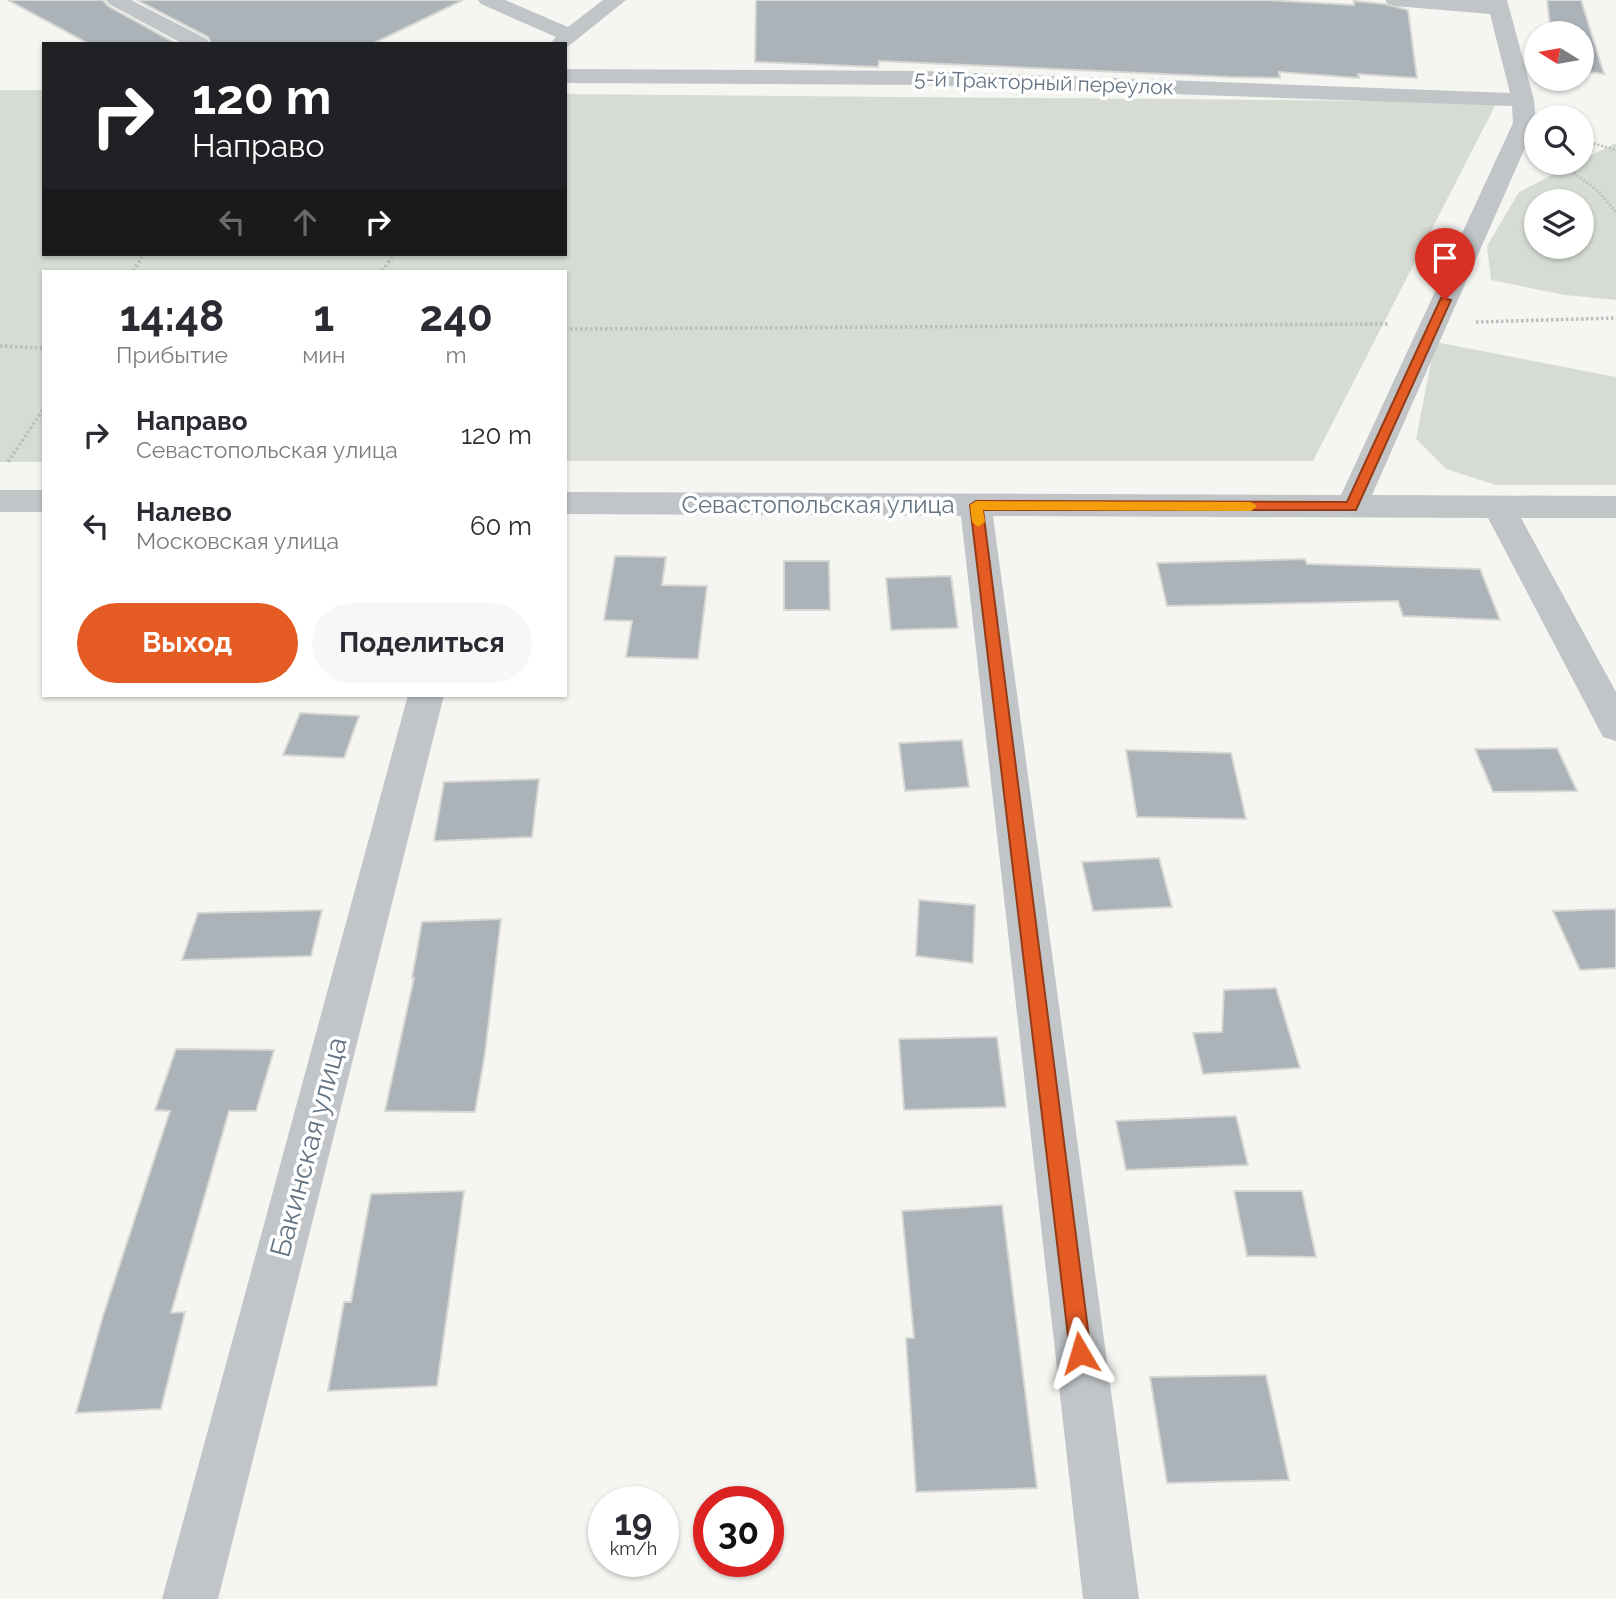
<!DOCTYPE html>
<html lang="ru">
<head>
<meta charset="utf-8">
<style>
	:root { --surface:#fff; --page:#f7f7f7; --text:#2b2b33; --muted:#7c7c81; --accent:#e45b23 }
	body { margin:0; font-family:Raleway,sans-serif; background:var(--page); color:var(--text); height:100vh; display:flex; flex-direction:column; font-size:26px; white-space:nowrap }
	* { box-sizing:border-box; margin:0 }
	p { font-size:23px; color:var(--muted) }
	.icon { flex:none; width:38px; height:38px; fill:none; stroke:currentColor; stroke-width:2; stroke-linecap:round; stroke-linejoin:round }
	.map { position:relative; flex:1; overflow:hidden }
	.details { position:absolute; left:42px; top:270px; width:525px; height:427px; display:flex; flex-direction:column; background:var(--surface); border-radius:0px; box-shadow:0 2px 5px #0004 }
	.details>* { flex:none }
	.hud { position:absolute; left:42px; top:42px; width:525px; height:214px; border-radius:0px; box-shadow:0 2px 5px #0004; background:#202124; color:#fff; overflow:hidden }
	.needle { width:46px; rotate:281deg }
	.fabs { position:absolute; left:1524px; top:21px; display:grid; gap:14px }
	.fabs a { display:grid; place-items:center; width:70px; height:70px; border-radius:50%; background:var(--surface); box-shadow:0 2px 5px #0004; font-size:35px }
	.speed { position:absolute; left:588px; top:1486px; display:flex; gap:14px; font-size:35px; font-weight:700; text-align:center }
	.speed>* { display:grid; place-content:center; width:91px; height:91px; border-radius:50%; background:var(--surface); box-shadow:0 2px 5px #0004; line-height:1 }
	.speed small { font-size:18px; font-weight:400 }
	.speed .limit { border:10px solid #d22; background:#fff; color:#111 }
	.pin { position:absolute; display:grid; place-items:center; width:60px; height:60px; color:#fff; margin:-72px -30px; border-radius:50% 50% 50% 0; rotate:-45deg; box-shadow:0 0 7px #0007 }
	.pin .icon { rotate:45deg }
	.me { position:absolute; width:77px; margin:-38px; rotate:353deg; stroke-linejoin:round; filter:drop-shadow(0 0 5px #0008) }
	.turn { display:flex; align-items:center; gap:24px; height:147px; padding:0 35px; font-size:32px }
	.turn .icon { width:91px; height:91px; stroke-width:2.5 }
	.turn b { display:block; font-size:49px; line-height:60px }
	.lanes { display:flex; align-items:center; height:66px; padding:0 35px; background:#0003; justify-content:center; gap:35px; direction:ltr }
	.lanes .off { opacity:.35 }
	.eta { display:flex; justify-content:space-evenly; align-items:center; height:119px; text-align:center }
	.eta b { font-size:42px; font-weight:700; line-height:49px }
	.action { display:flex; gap:14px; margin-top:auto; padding:14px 35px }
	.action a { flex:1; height:80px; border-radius:42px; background:var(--accent); color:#fff; font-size:28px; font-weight:700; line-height:80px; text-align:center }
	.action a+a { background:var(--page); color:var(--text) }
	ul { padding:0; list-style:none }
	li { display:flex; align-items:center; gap:21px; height:91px; padding:0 35px }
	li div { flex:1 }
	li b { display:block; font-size:26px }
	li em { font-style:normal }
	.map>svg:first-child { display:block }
	.green { fill:#d6dcd3; fill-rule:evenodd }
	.building { fill:#abb2b8; stroke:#d7d7d4; stroke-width:2 }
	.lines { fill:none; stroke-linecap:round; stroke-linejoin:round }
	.path-far1 { stroke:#bbbdbf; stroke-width:2.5; stroke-dasharray:2 2; stroke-linecap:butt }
	.path { stroke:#bbbdbf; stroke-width:3.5; stroke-dasharray:2.5 2.5; stroke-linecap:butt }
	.minor { fill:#c1c5c8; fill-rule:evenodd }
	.route { fill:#e45b23; stroke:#943b17; stroke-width:2 }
	.slow { fill:#f59e0b }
	.labels { text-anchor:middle; stroke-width:7; stroke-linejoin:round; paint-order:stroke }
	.far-street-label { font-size:21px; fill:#647483; stroke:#fff }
	.street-label { font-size:24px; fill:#647483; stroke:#fff }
	.near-street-label { font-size:28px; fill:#647483; stroke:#fff }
</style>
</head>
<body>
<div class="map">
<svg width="1616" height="1599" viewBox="0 0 1616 1599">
	<rect width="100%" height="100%" fill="#f5f6f2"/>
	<g class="green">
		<polygon points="0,90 44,90 44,254 565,254 565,94 1497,102 1313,461 565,461 565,271 44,271 44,462 0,462"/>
		<path d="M1616,143v157l-51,-5 -74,-15 -4,-34 32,-54 56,-29h7v-3zM1536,201h46v46h-46z"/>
		<polygon points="1435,342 1616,377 1616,485 1496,485 1446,469 1416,439"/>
	</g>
	<g class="building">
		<polygon points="8,0 103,0 108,6 177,44 89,44"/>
		<polygon points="137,0 463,0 372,44 211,44 208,37"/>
		<polygon points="756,0 1266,0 1354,5 1354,1 1385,4 1408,10 1417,78 1358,74 1359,78 1279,72 1280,78 1229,77 879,61 878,67 755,62"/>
		<polygon points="1547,0 1581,0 1604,74 1582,71 1582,33 1551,33"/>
		<polygon points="615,556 666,557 662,585 707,586 698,659 626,657 632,621 604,620"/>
		<polygon points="1305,559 1307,564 1480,569 1500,620 1403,616 1398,601 1167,606 1157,563"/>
		<polygon points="784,561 829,561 830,610 784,610"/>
		<polygon points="951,576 958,628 891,630 886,578"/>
		<polygon points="300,713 359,716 344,758 283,755"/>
		<polygon points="962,740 969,787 905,791 899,743"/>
		<polygon points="1557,748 1577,791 1493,792 1475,749"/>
		<polygon points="1126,750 1231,753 1246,819 1137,817"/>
		<polygon points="539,779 532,837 434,841 444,782"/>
		<polygon points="1159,858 1172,907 1093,911 1082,862"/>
		<polygon points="919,900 975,905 973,963 916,956"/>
		<polygon points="1616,909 1616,968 1580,970 1553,911"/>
		<polygon points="322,910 311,956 182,960 198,913"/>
		<polygon points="501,919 485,1053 475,1112 385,1111 414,978 412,978 422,922"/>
		<polygon points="1276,988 1300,1068 1203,1074 1193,1033 1222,1032 1224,990"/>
		<polygon points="997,1037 1006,1107 904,1110 899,1039"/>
		<polygon points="176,1049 274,1050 256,1111 229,1111 171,1313 185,1312 161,1409 76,1413 103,1316 170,1111 155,1110"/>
		<polygon points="1236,1116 1248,1165 1126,1170 1116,1121"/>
		<polygon points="464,1191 437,1386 328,1391 344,1302 351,1302 371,1194"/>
		<polygon points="1234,1191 1302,1191 1316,1257 1247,1256"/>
		<polygon points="1002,1205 1037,1488 916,1492 906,1338 914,1338 902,1211"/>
		<polygon points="1266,1375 1289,1480 1167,1483 1150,1377"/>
	</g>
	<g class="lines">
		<g class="path-far1">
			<polyline points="1582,140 1616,150"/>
			<polyline points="1561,163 1599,192 1616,212"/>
			<polyline points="139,262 144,254"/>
			<polyline points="389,262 394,254"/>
		</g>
		<g class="path">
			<polyline points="133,271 140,260"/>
			<polyline points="382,271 390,260"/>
			<polyline points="1476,322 1616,318"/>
			<polyline points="565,329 1390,324"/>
			<polyline points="0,346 44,348"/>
			<polyline points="8,462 44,408"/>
		</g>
		<g class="minor">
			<polygon points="106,0 131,0 207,39 209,44 183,44 109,4"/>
			<polygon points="478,0 505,0 568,27 603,0 626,0 565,49 565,44 550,44 556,37 481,4"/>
			<polygon points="1385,0 1507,0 1534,100 1536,123 1372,495 1616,496 1616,518 1521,518 1616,692 1616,741 1603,737 1488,518 993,516 1139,1599 1083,1599 961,516 565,514 565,492 1341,495 1513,123 1512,106 921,85 565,83 565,69 921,71 1510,93 1490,14 1395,6 1388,4"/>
			<rect x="0" y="490" width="44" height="22"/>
			<polygon points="408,695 444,695 218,1599 162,1599"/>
		</g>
	</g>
	<polygon class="route" points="1441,298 1451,300 1356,510 983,510 1091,1353 1088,1360 1080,1363 1073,1360 1070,1353 970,505 976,501 1347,502"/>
	<polygon class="slow" points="976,501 1251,502 1257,506 1251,511 983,510 985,522 978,527 972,522 970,505"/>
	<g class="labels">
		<g class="far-street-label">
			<text transform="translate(1044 83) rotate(2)" y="7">5-й Тракторный переулок</text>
		</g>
		<g class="street-label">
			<text x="818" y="513">Севастопольская улица</text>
		</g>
		<g class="near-street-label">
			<text transform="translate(308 1147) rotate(-75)" y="10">Бакинская улица</text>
		</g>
	</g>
</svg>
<div class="fabs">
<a><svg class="needle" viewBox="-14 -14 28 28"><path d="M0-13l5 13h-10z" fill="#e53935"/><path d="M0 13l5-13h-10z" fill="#7c7c81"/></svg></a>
<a><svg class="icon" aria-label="search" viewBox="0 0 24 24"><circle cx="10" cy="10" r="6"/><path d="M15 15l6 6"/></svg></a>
<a><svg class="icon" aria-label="layers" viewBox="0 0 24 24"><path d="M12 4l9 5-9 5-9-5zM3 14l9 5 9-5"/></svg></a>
</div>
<div class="speed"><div>19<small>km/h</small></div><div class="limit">30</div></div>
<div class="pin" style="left:1445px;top:300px;background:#d93025"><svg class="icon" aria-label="arrive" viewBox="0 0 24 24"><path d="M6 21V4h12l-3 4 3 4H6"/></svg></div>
<svg class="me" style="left:1080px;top:1353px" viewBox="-20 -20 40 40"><path d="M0-17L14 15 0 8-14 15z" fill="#e45b23" stroke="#fff" stroke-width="4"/></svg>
<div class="hud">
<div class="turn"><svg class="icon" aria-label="right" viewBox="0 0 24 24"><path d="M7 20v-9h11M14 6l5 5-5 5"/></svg><div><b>120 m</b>Направо</div></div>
<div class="lanes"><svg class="icon off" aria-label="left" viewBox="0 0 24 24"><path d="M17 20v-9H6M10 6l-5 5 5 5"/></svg><svg class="icon off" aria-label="ahead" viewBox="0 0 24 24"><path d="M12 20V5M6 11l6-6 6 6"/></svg><svg class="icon" aria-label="right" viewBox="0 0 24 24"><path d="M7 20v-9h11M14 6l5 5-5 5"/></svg></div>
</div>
<section class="details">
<div class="eta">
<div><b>14:48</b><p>Прибытие</p></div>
<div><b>1</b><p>мин</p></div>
<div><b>240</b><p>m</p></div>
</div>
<ul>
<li><svg class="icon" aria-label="right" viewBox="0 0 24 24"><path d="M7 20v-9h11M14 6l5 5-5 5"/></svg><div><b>Направо</b><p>Севастопольская улица</p></div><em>120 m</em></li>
<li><svg class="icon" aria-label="left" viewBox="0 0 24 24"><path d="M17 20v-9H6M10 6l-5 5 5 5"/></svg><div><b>Налево</b><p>Московская улица</p></div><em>60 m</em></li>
</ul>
<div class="action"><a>Выход</a><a>Поделиться</a></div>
</section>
</div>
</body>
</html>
